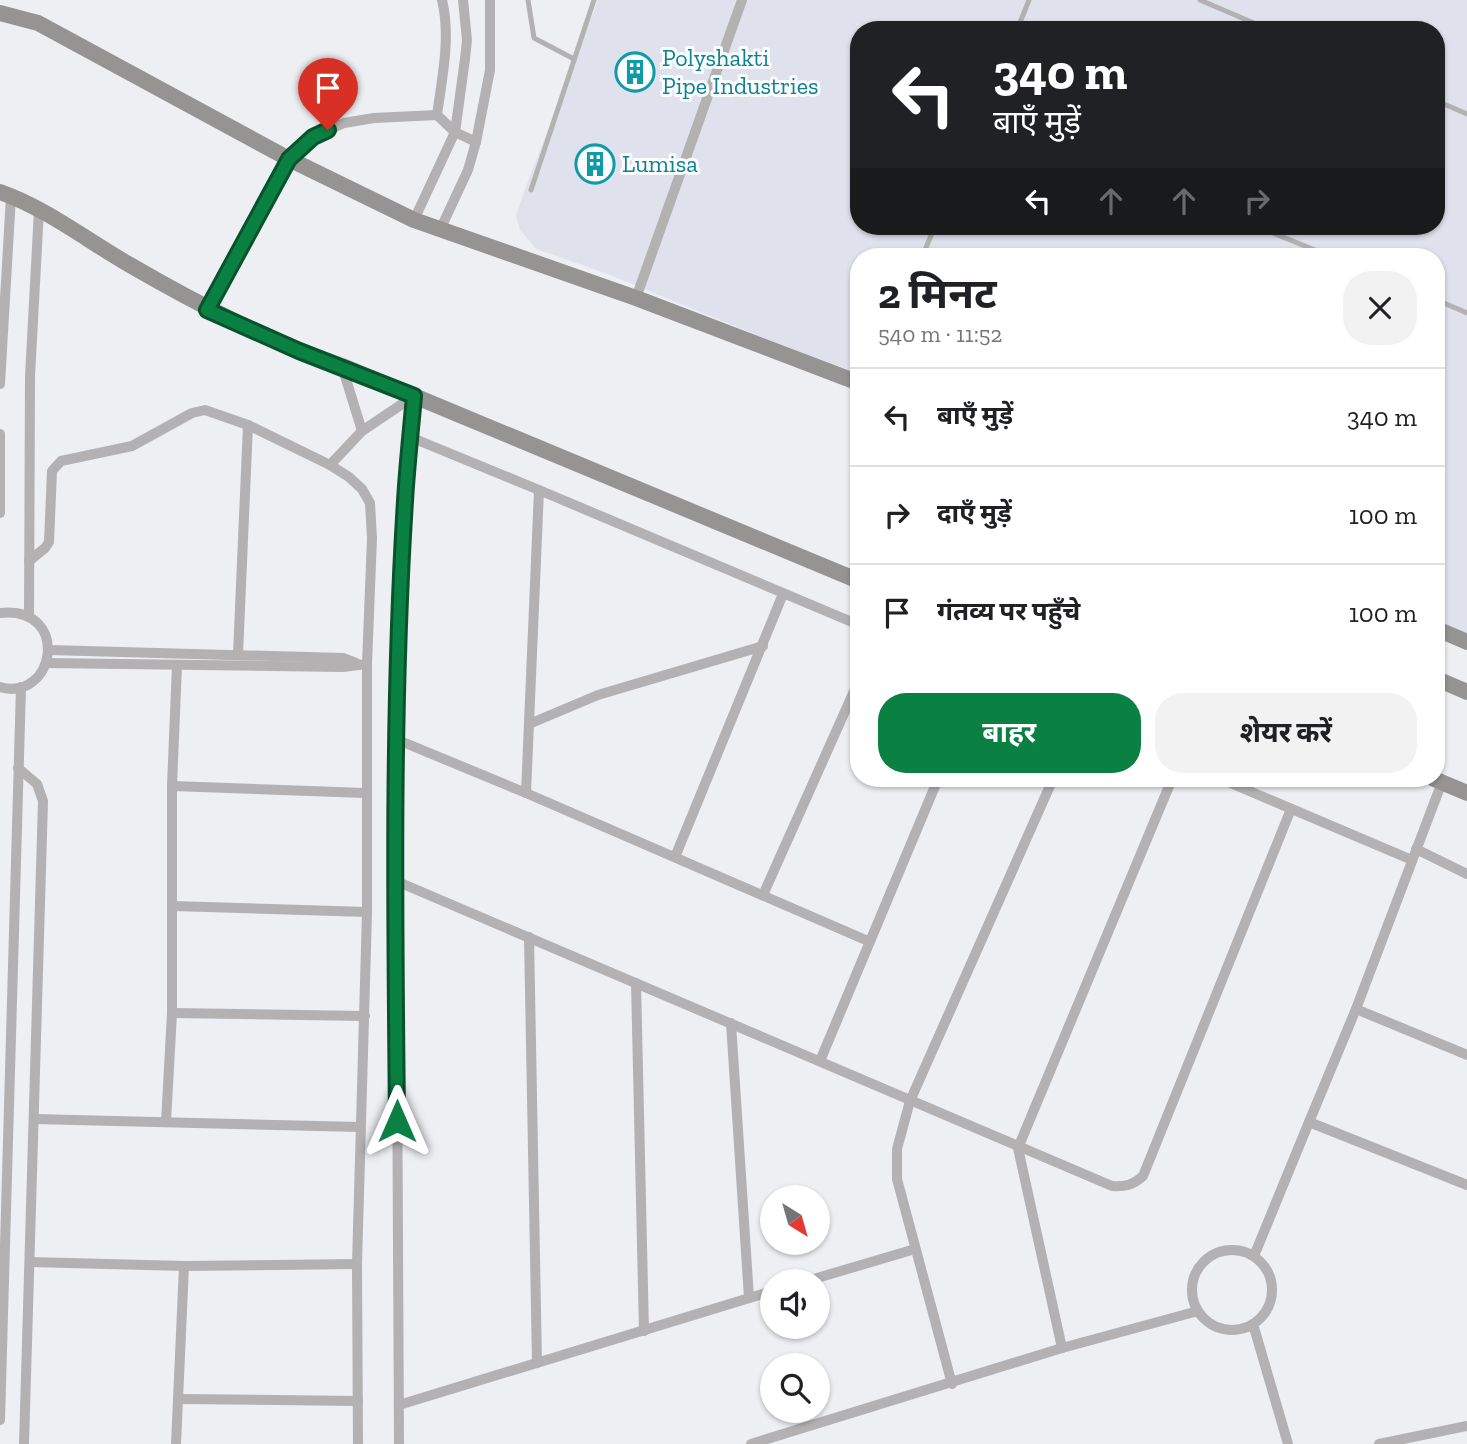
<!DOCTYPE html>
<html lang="hi">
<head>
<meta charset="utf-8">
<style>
	:root { --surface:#fff; --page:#f2f2f2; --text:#202124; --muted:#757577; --line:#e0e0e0; --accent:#0b8043 }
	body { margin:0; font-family:"Zilla Slab","Noto Sans Devanagari",serif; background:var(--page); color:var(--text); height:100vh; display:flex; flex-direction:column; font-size:26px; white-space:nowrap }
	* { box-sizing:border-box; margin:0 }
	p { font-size:23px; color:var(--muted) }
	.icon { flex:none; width:38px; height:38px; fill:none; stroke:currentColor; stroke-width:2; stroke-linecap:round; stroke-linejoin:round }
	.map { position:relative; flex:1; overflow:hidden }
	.panel { position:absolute; left:850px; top:248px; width:595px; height:539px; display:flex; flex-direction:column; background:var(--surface); border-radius:28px; box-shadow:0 2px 5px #0004 }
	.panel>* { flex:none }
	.top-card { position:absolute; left:850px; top:21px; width:595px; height:214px; border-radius:28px; box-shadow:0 2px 5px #0004; background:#202124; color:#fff; overflow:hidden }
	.needle { width:46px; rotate:143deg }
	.fabs { position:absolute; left:760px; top:1185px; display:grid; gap:14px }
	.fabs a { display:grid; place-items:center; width:70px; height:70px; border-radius:50%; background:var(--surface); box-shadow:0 2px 5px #0004; font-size:35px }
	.pin { position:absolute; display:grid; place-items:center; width:60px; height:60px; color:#fff; margin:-72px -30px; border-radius:50% 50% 50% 0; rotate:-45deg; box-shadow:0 0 7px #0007 }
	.pin .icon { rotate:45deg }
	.me { position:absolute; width:77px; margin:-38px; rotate:0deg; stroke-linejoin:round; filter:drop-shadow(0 0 5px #0008) }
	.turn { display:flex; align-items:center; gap:24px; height:147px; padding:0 28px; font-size:32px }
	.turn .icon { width:91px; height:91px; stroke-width:2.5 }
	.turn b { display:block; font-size:49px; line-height:60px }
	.lanes { display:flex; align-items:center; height:66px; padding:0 28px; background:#0003; justify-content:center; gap:35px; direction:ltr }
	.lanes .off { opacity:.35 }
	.round { display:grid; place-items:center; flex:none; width:74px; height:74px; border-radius:28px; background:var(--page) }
	.summary { display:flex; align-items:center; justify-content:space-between; height:119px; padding:0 28px }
	h1 { font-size:42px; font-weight:700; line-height:52px }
	.button { display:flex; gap:14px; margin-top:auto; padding:14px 28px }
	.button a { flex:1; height:80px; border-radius:28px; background:var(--accent); color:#fff; font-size:28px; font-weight:700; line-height:80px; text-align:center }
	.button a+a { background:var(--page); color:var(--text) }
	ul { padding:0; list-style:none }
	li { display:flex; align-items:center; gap:21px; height:98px; padding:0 28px; border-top:2px solid var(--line) }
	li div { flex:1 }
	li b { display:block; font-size:26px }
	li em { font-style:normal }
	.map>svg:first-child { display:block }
	.built { fill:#dfe1ec; fill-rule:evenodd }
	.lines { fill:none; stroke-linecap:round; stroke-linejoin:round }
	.service { stroke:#b3b1b1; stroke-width:5 }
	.minor { stroke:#b3b1b1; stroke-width:10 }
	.secondary { stroke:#969393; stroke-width:16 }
	.route-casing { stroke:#07532c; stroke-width:18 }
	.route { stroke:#0b8043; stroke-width:12 }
	.labels { text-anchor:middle; stroke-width:6; stroke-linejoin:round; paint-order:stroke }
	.culture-label { font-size:24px; fill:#0d838f; stroke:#fcfcff; text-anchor:start }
</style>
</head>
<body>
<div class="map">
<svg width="1467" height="1444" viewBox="0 0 1467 1444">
	<rect width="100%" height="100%" fill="#eeeff3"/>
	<path class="built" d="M598,0h869v636l-30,-12v-367h-578v120l-254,-104 -69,-24 -16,-19 -4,-14 8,-24zM859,30h578v196h-578z"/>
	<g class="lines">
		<g class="service">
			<polyline points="528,0 534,38 574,59"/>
			<polyline points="1200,0 1270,30"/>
			<polyline points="1017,30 1029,0"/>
			<polyline points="1437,101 1467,114"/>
			<polyline points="531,190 594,0"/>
			<polyline points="1256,226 1332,257"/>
			<polyline points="922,257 935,226"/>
			<polyline points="1437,300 1467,313"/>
		</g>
		<g class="minor">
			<path d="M442,0c9,37 0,78 -5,115l18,17 21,10"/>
			<polyline points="414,220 455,132 465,59 467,40 463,0"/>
			<polyline points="440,230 468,170 476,142 490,70 490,0"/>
			<polyline points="636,298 742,0"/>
			<polyline points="207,310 289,159 313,137 344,123 374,118 437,115"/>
			<polyline points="342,366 362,431"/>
			<polyline points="0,384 11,196"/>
			<polyline points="0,434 0,513"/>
			<polyline points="410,437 539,490"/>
			<polyline points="330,465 362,431 414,396"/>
			<polyline points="29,561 45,548 49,542 52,471 61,461 132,446 192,413 205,410 248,425 330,465 349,477 362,489 370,503 372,538 367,664 367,912 357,1264 358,1444"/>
			<path d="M0,613c72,-7 55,90 0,74"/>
			<polyline points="29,616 30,376 39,210"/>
			<polyline points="49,650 343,658 356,663"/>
			<polyline points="238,654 248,425"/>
			<polyline points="46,663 343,667 367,664"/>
			<polyline points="529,724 598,695 763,646"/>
			<polyline points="398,740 526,793 868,941"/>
			<polyline points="18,768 37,784 43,801 24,1444"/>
			<polyline points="1221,779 1412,860"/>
			<polyline points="1442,782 1356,1009 1309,1122 1467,1185"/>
			<polyline points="172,786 365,793"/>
			<polyline points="526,793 539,490 859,625"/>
			<polyline points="1416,849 1467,874"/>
			<polyline points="675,857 783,594"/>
			<path d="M396,881l716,305c13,1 21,-1 31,-10l148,-367"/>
			<polyline points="763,895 859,680"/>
			<polyline points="173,906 367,912"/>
			<polyline points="529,937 537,1363"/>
			<polyline points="636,983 644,1331"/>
			<polyline points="1356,1009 1467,1055"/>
			<polyline points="172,1013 365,1016"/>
			<polyline points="731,1023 749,1298"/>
			<polyline points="820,1061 938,779"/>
			<polyline points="34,1119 360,1127"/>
			<polyline points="166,1122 172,1013 172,786 177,665"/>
			<circle cx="1232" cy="1290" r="40"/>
			<polyline points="1254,1256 1309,1122"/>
			<polyline points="30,1262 184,1266 357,1264"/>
			<polyline points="807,1281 915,1249"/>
			<polyline points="1253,1324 1288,1444"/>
			<polyline points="1062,1348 1018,1148 1172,779"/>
			<polyline points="952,1384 897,1179 897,1149 910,1101 1053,779"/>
			<polyline points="178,1399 358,1401"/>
			<polyline points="399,1405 772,1291"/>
			<polyline points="0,1420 21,687"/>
			<polyline points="176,1444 184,1266"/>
			<polyline points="399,1444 396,842 405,502 414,396"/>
			<polyline points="751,1444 1062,1348 1198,1311"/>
			<polyline points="1379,1444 1467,1426"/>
		</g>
		<g class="secondary">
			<polyline points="0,13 38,23 289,159 414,220 636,298 859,383"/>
			<path d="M0,192c46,16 88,49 130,73 69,40 137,75 212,101l517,215"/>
			<polyline points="1437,629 1467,642"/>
			<polyline points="1437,679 1467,692"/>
			<polyline points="1434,779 1467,793"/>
		</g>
	</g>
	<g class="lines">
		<g class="route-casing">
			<path id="route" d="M328,130l-15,7 -24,22 -82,151 92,41 115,45c-3,35 -7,70 -9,105 -13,206 -10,414 -8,620"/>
		</g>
		<use href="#route" class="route"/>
	</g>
	<defs>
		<g id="building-ring" transform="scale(2.0125)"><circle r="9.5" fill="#fcfcff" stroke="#0f9aa8" stroke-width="1.5"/><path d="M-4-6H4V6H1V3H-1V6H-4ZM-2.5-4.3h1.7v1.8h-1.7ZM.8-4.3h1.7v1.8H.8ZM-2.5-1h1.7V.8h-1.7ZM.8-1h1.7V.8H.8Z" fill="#0f9aa8"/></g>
	</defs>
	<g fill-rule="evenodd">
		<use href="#building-ring" x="635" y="72"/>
		<use href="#building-ring" x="595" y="164"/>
	</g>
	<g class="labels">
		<g class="culture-label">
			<text x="662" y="66">Polyshakti<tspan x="662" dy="28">Pipe Industries</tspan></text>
			<text x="622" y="172">Lumisa</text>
		</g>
	</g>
</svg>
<div class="fabs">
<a><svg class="needle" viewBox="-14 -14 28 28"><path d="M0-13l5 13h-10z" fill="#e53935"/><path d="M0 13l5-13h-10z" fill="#757577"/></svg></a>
<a><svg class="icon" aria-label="sound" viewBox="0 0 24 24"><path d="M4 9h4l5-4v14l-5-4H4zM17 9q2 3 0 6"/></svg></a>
<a><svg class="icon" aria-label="search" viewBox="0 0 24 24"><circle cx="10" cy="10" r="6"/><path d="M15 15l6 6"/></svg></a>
</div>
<div class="pin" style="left:328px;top:130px;background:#d93025"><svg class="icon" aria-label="arrive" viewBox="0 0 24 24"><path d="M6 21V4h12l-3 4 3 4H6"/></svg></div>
<svg class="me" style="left:397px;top:1121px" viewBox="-20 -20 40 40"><path d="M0-17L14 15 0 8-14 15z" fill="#0b8043" stroke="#fff" stroke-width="4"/></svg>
<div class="top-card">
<div class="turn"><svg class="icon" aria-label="left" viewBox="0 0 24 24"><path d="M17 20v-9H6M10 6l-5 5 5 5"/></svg><div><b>340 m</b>बाएँ मुड़ें</div></div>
<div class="lanes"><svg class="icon" aria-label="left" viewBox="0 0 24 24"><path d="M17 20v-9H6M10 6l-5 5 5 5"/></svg><svg class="icon off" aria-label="ahead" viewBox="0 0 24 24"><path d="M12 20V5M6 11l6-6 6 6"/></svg><svg class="icon off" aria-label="ahead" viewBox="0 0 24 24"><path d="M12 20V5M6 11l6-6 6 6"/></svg><svg class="icon off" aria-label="right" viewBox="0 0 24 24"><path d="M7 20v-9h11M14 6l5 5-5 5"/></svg></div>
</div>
<section class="panel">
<div class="summary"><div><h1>2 मिनट</h1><p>540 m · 11:52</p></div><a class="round"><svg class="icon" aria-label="close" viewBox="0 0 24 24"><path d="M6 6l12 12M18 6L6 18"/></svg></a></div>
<ul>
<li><svg class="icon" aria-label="left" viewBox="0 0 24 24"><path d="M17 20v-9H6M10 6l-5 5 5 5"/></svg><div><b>बाएँ मुड़ें</b></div><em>340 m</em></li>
<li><svg class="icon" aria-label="right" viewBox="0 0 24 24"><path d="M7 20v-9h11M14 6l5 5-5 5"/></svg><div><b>दाएँ मुड़ें</b></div><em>100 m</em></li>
<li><svg class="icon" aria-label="arrive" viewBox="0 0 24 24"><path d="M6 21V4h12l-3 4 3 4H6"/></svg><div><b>गंतव्य पर पहुँचे</b></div><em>100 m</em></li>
</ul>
<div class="button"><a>बाहर</a><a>शेयर करें</a></div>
</section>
</div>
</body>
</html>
